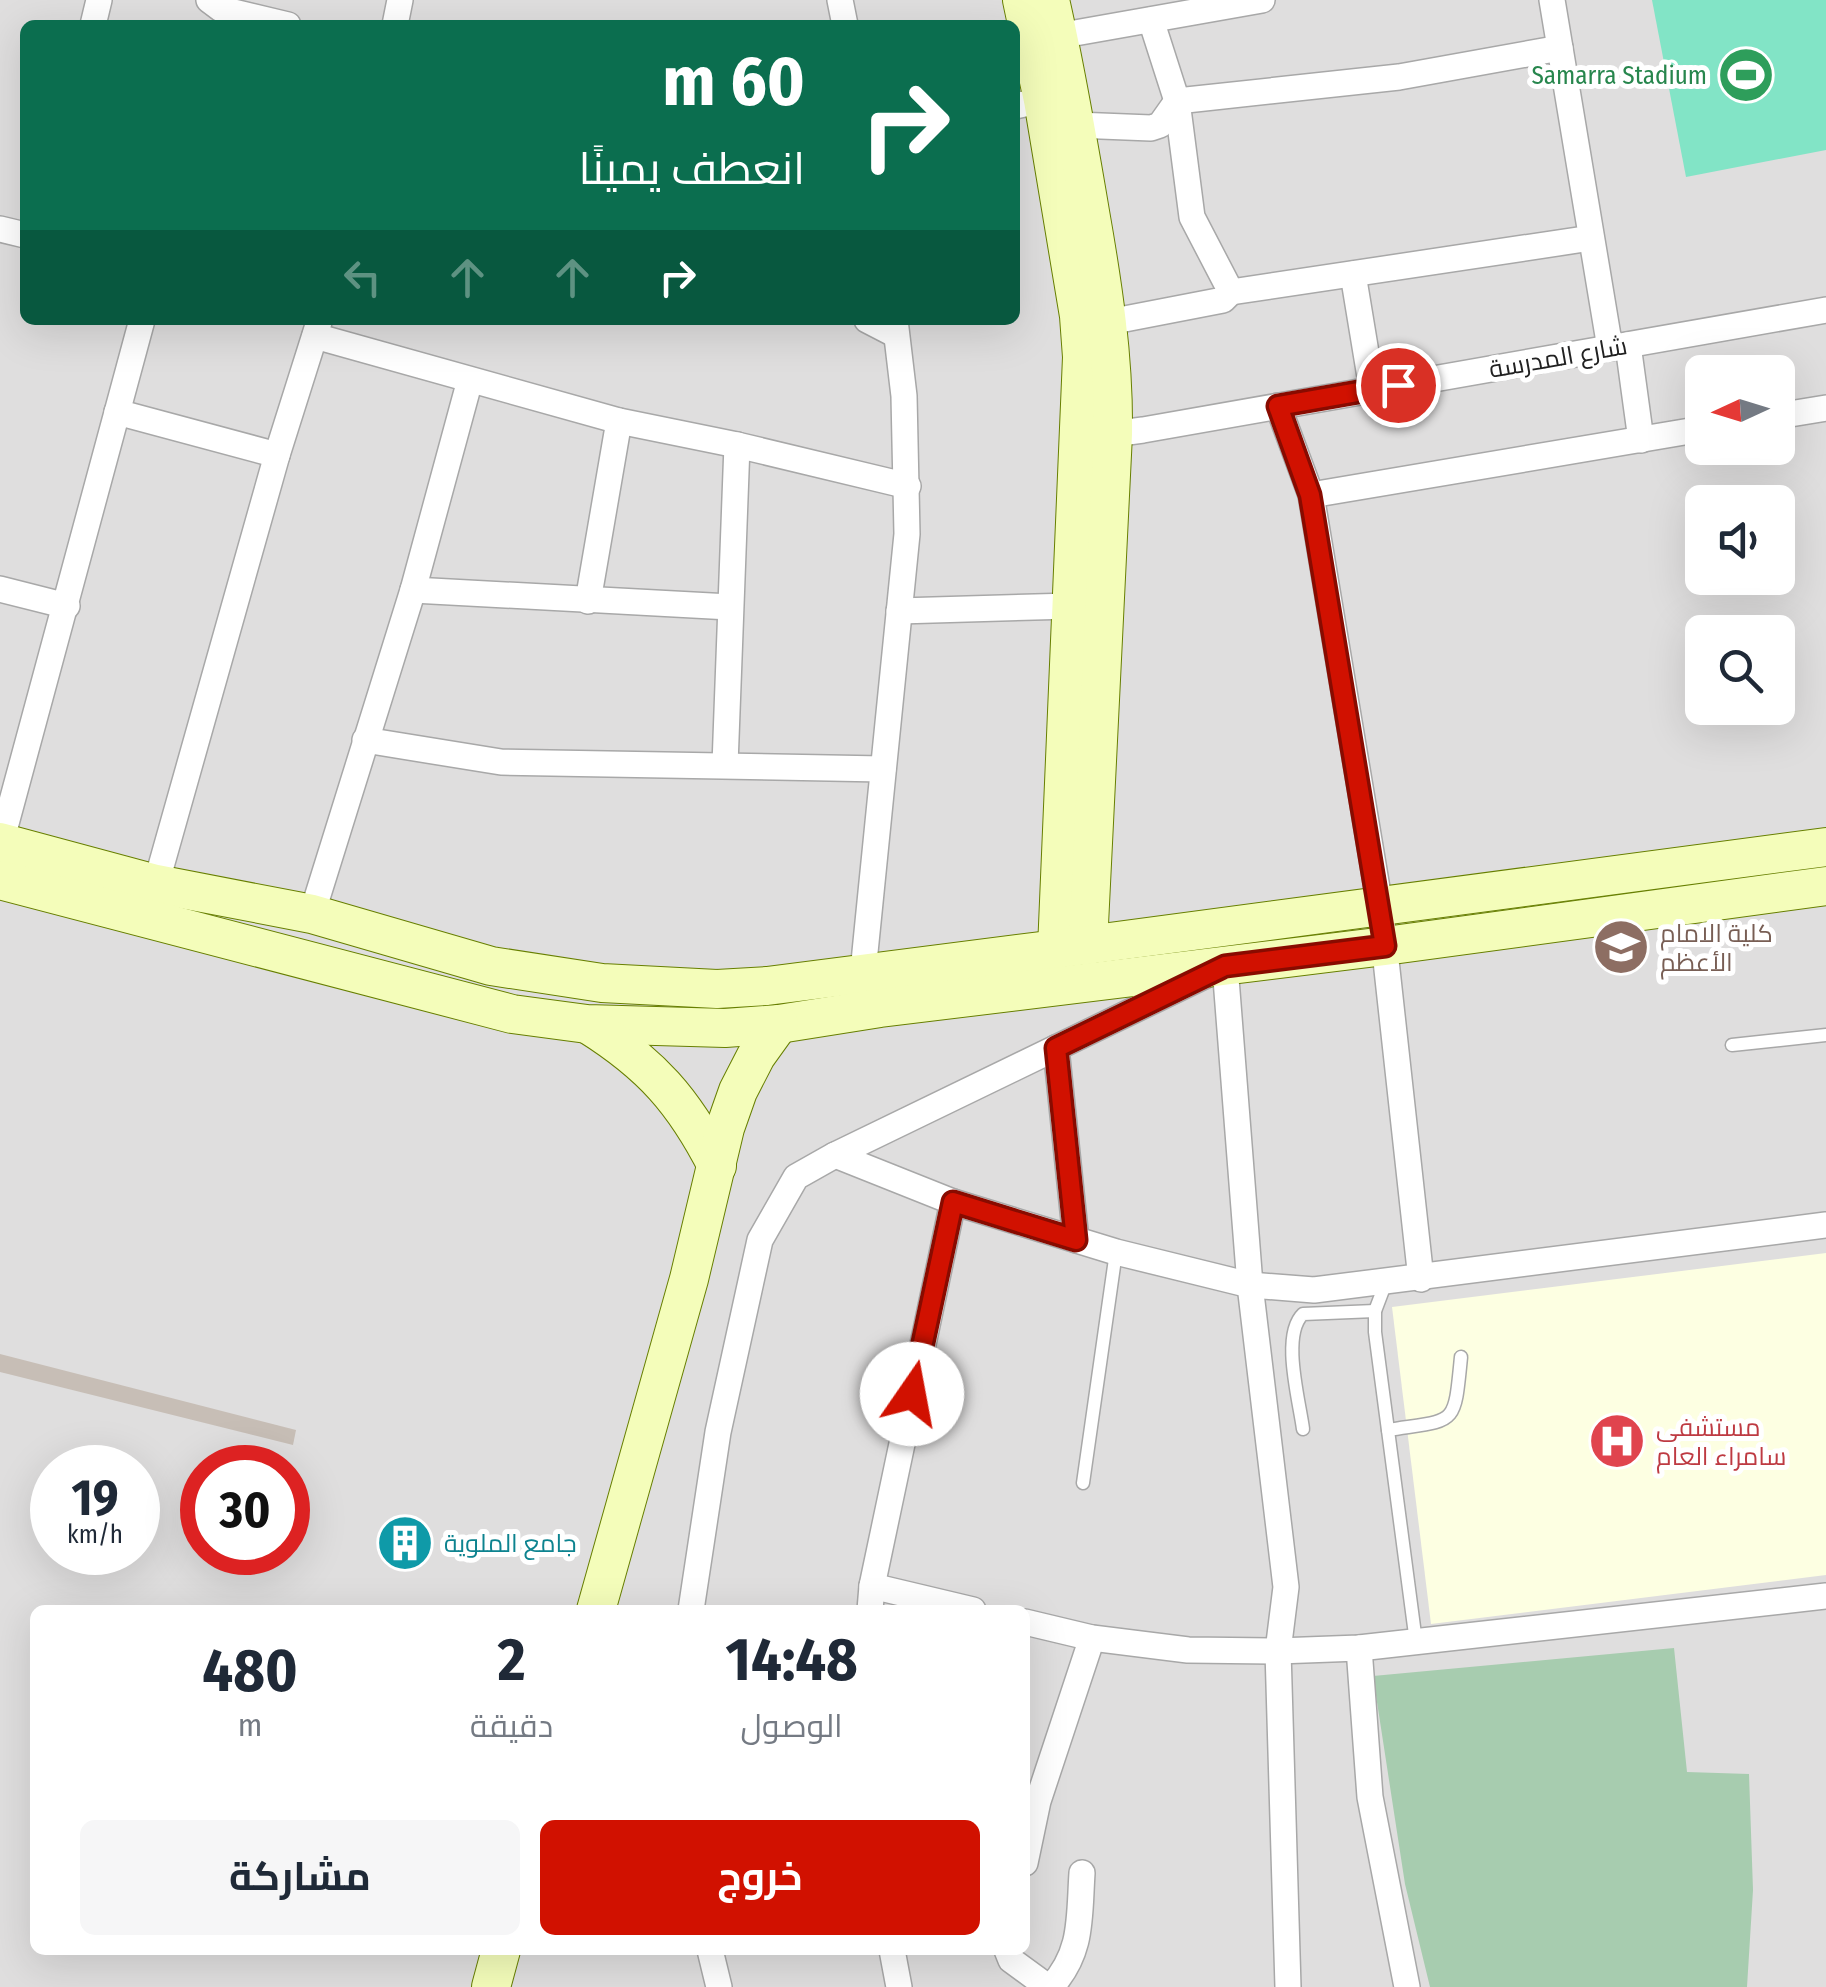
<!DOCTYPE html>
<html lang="ar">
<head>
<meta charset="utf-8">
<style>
	:root { --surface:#fff; --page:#f6f6f7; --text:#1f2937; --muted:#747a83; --accent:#d11100 }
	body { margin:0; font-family:"Fira Sans Condensed",Cairo,sans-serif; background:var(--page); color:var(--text); direction:rtl; height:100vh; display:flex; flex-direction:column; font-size:38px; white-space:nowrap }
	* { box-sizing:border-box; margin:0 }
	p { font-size:32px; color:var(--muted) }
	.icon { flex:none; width:55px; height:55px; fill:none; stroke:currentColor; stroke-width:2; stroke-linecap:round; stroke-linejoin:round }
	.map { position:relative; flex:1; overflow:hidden; direction:ltr }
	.drawer { position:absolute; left:30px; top:1605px; width:1000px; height:350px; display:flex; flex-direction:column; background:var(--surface); border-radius:15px; box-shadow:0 10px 40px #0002; direction:rtl }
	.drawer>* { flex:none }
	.hud { position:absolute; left:20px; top:20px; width:1000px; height:305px; border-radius:15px; box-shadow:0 10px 40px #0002; direction:rtl; background:#0b6e4f; color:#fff; overflow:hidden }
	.needle { width:65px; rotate:266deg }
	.buttons { position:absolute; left:1685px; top:355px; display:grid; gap:20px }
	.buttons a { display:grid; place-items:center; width:110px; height:110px; border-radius:15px; background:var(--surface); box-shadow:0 10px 40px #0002; font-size:50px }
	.speed { position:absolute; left:30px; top:1445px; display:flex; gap:20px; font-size:50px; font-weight:700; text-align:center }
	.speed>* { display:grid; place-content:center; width:130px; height:130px; border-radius:50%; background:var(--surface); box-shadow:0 10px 40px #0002; line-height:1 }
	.speed small { font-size:25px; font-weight:400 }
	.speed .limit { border:15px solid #d22; background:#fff; color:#111 }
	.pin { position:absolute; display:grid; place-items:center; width:85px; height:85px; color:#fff; margin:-42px; border:5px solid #fff; border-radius:50%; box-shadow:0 2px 10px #0007 }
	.me { position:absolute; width:110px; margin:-55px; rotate:12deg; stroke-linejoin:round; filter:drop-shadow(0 0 8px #0008) }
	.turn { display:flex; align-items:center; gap:35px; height:210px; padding:0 50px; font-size:45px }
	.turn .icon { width:130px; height:130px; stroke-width:2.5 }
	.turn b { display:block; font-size:70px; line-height:85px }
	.lanes { display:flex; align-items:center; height:95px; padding:0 50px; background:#0003; justify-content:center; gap:50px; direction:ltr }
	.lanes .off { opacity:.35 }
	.eta { display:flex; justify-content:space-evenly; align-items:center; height:170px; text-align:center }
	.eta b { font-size:60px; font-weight:700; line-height:70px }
	.action { display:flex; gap:20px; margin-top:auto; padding:20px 50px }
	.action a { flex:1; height:115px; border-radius:15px; background:var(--accent); color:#fff; font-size:40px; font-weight:700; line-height:115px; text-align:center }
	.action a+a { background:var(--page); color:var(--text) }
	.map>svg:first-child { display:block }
	.residential { fill:#dfdede; fill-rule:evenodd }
	.education { fill:#fdffe2 }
	.cemetery { fill:#a7ccaf }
	.pitch { fill:#82e4c6 }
	.building { fill:#c7beb6 }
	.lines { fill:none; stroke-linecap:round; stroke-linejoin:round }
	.lane-casing { stroke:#a8a8a8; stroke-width:15 }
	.street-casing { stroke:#a8a8a8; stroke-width:28 }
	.secondary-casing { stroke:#677f00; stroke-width:40 }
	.lane { stroke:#fff; stroke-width:12 }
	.street { stroke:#fff; stroke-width:25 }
	.secondary { stroke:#f4fdba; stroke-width:38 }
	.route-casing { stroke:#880b00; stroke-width:25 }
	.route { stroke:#d11100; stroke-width:18 }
	.labels { text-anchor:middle; stroke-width:10; stroke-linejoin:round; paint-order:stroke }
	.leisure-label { font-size:25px; fill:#27864d; stroke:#fff; text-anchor:end }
	.street-label { font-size:25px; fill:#212121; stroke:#fff }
	.education-label { font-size:25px; fill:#785e54; stroke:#fff; text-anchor:start }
	.health-label { font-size:25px; fill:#be3a42; stroke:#fff; text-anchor:start }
	.culture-label { font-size:25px; fill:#0d838f; stroke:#fff; text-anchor:start }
</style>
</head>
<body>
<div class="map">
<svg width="1826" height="1987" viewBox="0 0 1826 1987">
	<rect width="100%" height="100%" fill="#f1efe7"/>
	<path class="residential" d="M0,0h1826v1987h-1826zM25,25h990v295h-990zM1702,372h76v76h-76zM1702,502h76v76h-76zM1702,632h76v76h-76zM52,1468h86v84h-86zM202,1468h86v84h-86zM35,1610h990v340h-990z"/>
	<polygon class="education" points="1826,1253 1826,1575 1431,1624 1392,1307"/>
	<polygon class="cemetery" points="1674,1648 1687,1772 1749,1774 1753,1890 1747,1987 1430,1987 1405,1884 1373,1676"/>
	<polygon class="pitch" points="1652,0 1826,0 1826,150 1686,177"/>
	<polygon class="building" points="0,1354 296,1430 293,1445 0,1372"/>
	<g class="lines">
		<g class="lane-casing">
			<g id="lane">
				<polyline points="1732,1045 1826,1035"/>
				<polyline points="1386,1282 1375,1311 1375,1332 1416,1642"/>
				<path d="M1303,1429c-4,-30 -22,-94 0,-115l72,-3"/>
				<path d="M1388,1430c69,-11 66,-2 73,-73"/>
				<polyline points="1083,1483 1116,1252"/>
			</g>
		</g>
		<g class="street-casing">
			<g id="street">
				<polyline points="209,0 221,9 288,25"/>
				<polyline points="840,0 845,25"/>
				<polyline points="1552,0 1610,348"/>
				<polyline points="93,25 99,0"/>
				<polyline points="395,25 400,0"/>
				<polyline points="1058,36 1262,0"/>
				<polyline points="1015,106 1043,100"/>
				<polyline points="1076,125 1151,128 1160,125 1177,101 1399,77 1560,48"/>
				<polyline points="0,229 25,235"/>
				<polyline points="1353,274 1372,389"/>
				<polyline points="1231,292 1591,238"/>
				<polyline points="867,320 896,335"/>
				<polyline points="1109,322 1223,300 1231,292 1192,217 1177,101 1151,20"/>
				<polyline points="315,336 619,421 737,445 908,486"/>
				<polyline points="1628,345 1641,440"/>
				<polyline points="1278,406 1311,495 1380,906 1421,1279"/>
				<polyline points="117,412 277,455"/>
				<polyline points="1778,416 1826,408"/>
				<polyline points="1103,428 1113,434 1143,430 1826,310"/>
				<polyline points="1311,495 1702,429"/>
				<polyline points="0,589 67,606"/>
				<polyline points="413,590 730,607"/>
				<polyline points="588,601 619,421"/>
				<polyline points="899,611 1072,606"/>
				<polyline points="365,740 501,762 883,769"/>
				<polyline points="725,765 737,445"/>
				<polyline points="1,842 142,320"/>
				<polyline points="156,884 277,455 319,322"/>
				<polyline points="312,914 413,590 470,380"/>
				<polyline points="863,972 907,534 904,396 895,320"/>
				<polyline points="1056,1048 1076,1240"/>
				<polyline points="835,1155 953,1202 872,1586 870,1610"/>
				<polyline points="953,1202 1116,1252 1250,1285 1314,1290 1826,1225"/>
				<polyline points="872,1586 973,1610"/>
				<polyline points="691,1610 718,1432 760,1240 796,1177 835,1155 1225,966 1250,1285 1286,1587 1278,1651 1288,1987"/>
				<polyline points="1025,1622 1092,1638 1188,1650 1278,1651 1359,1648 1826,1596"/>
				<polyline points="1359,1648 1370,1797 1407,1987"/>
				<polyline points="1025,1863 1038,1801 1092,1638"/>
				<polyline points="710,1950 719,1987"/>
				<polyline points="892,1950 899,1987"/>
				<polyline points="1007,1950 1011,1960 1048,1987"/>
				<path d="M1051,1987c32,-35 28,-69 31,-114"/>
			</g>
		</g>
		<g class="secondary-casing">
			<g id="secondary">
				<polyline points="1022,0 1043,100 1079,316 1082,357 1057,949"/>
				<path d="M1050,0c16,70 28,141 40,212 13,74 24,146 23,222l-25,511"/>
				<polyline points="0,842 156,884 312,914 491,966 602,983 717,989 767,986 1057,949 1826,847"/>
				<polyline points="0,880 512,1014 587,1024 725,1028 779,1024 880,1008 1385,946 1826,886"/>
				<path d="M589,1025c62,39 95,76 128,141"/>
				<polyline points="596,1610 689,1279 725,1128 738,1091 756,1056 779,1024"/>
				<polyline points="491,1987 501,1950"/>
			</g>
		</g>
		<use href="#lane" class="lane"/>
		<use href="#street" class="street"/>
		<use href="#secondary" class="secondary"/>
	</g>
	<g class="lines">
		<g class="route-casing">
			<polyline id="route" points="912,1394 953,1202 1076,1240 1056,1048 1225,966 1385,946 1310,495 1278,406 1398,385"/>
		</g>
		<use href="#route" class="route"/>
	</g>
	<defs>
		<g id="stadium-disc" transform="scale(2.875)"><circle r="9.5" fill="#2e9e5b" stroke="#fff"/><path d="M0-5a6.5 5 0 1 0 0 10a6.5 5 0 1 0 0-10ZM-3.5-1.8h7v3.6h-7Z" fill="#fff"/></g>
		<g id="university-disc" transform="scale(2.875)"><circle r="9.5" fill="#8d6e63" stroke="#fff"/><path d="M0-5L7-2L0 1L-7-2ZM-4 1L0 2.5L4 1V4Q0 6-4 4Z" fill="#fff"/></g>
		<g id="hospital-disc" transform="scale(2.875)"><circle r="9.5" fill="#e0444e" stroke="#fff"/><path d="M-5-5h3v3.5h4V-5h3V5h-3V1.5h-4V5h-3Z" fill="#fff"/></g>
		<g id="building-disc" transform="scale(2.875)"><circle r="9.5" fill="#0f9aa8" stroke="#fff"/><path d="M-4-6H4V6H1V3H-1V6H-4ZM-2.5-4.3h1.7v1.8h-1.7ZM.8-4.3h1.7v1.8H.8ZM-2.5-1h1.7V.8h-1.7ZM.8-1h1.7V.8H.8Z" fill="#fff"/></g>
	</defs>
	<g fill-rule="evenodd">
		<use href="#stadium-disc" x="1746" y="75"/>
		<use href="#university-disc" x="1621" y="947"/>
		<use href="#hospital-disc" x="1617" y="1441"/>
		<use href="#building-disc" x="405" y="1543"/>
	</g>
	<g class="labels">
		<g class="leisure-label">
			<text x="1707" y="84">Samarra Stadium</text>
		</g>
		<g class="street-label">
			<text transform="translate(1558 357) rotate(-10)" y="9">شارع المدرسة</text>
		</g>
		<g class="education-label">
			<text x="1660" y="942">كلية الامام<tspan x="1660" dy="29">الأعظم</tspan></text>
		</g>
		<g class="health-label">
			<text x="1656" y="1436">مستشفى<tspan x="1656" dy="29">سامراء العام</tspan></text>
		</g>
		<g class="culture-label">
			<text x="444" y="1552">جامع الملوية</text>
		</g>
	</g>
</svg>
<div class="buttons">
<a><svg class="needle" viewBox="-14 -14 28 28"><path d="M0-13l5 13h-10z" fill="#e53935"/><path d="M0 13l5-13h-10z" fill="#747a83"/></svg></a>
<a><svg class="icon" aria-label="sound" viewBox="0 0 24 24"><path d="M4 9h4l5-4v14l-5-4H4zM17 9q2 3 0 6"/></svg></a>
<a><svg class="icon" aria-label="search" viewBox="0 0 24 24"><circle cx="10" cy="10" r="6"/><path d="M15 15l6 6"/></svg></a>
</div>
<div class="speed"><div>19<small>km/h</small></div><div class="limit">30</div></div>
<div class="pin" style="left:1398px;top:385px;background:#d93025"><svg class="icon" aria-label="arrive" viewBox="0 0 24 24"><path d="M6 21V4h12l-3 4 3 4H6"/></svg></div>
<svg class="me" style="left:912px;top:1394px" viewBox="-20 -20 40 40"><circle r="19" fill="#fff"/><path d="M0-13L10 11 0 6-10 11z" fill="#d11100"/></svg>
<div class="hud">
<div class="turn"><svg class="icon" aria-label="right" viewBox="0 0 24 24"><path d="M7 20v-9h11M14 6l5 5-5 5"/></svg><div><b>60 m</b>انعطف يمينًا</div></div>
<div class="lanes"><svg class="icon off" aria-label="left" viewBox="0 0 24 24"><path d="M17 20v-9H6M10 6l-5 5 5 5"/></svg><svg class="icon off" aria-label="ahead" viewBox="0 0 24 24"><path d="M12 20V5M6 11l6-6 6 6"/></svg><svg class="icon off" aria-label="ahead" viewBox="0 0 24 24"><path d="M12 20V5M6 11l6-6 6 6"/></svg><svg class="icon" aria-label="right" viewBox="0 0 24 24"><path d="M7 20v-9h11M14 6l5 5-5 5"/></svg></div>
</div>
<section class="drawer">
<div class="eta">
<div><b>14:48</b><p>الوصول</p></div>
<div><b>2</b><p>دقيقة</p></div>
<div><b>480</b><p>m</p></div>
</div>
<div class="action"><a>خروج</a><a>مشاركة</a></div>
</section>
</div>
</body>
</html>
